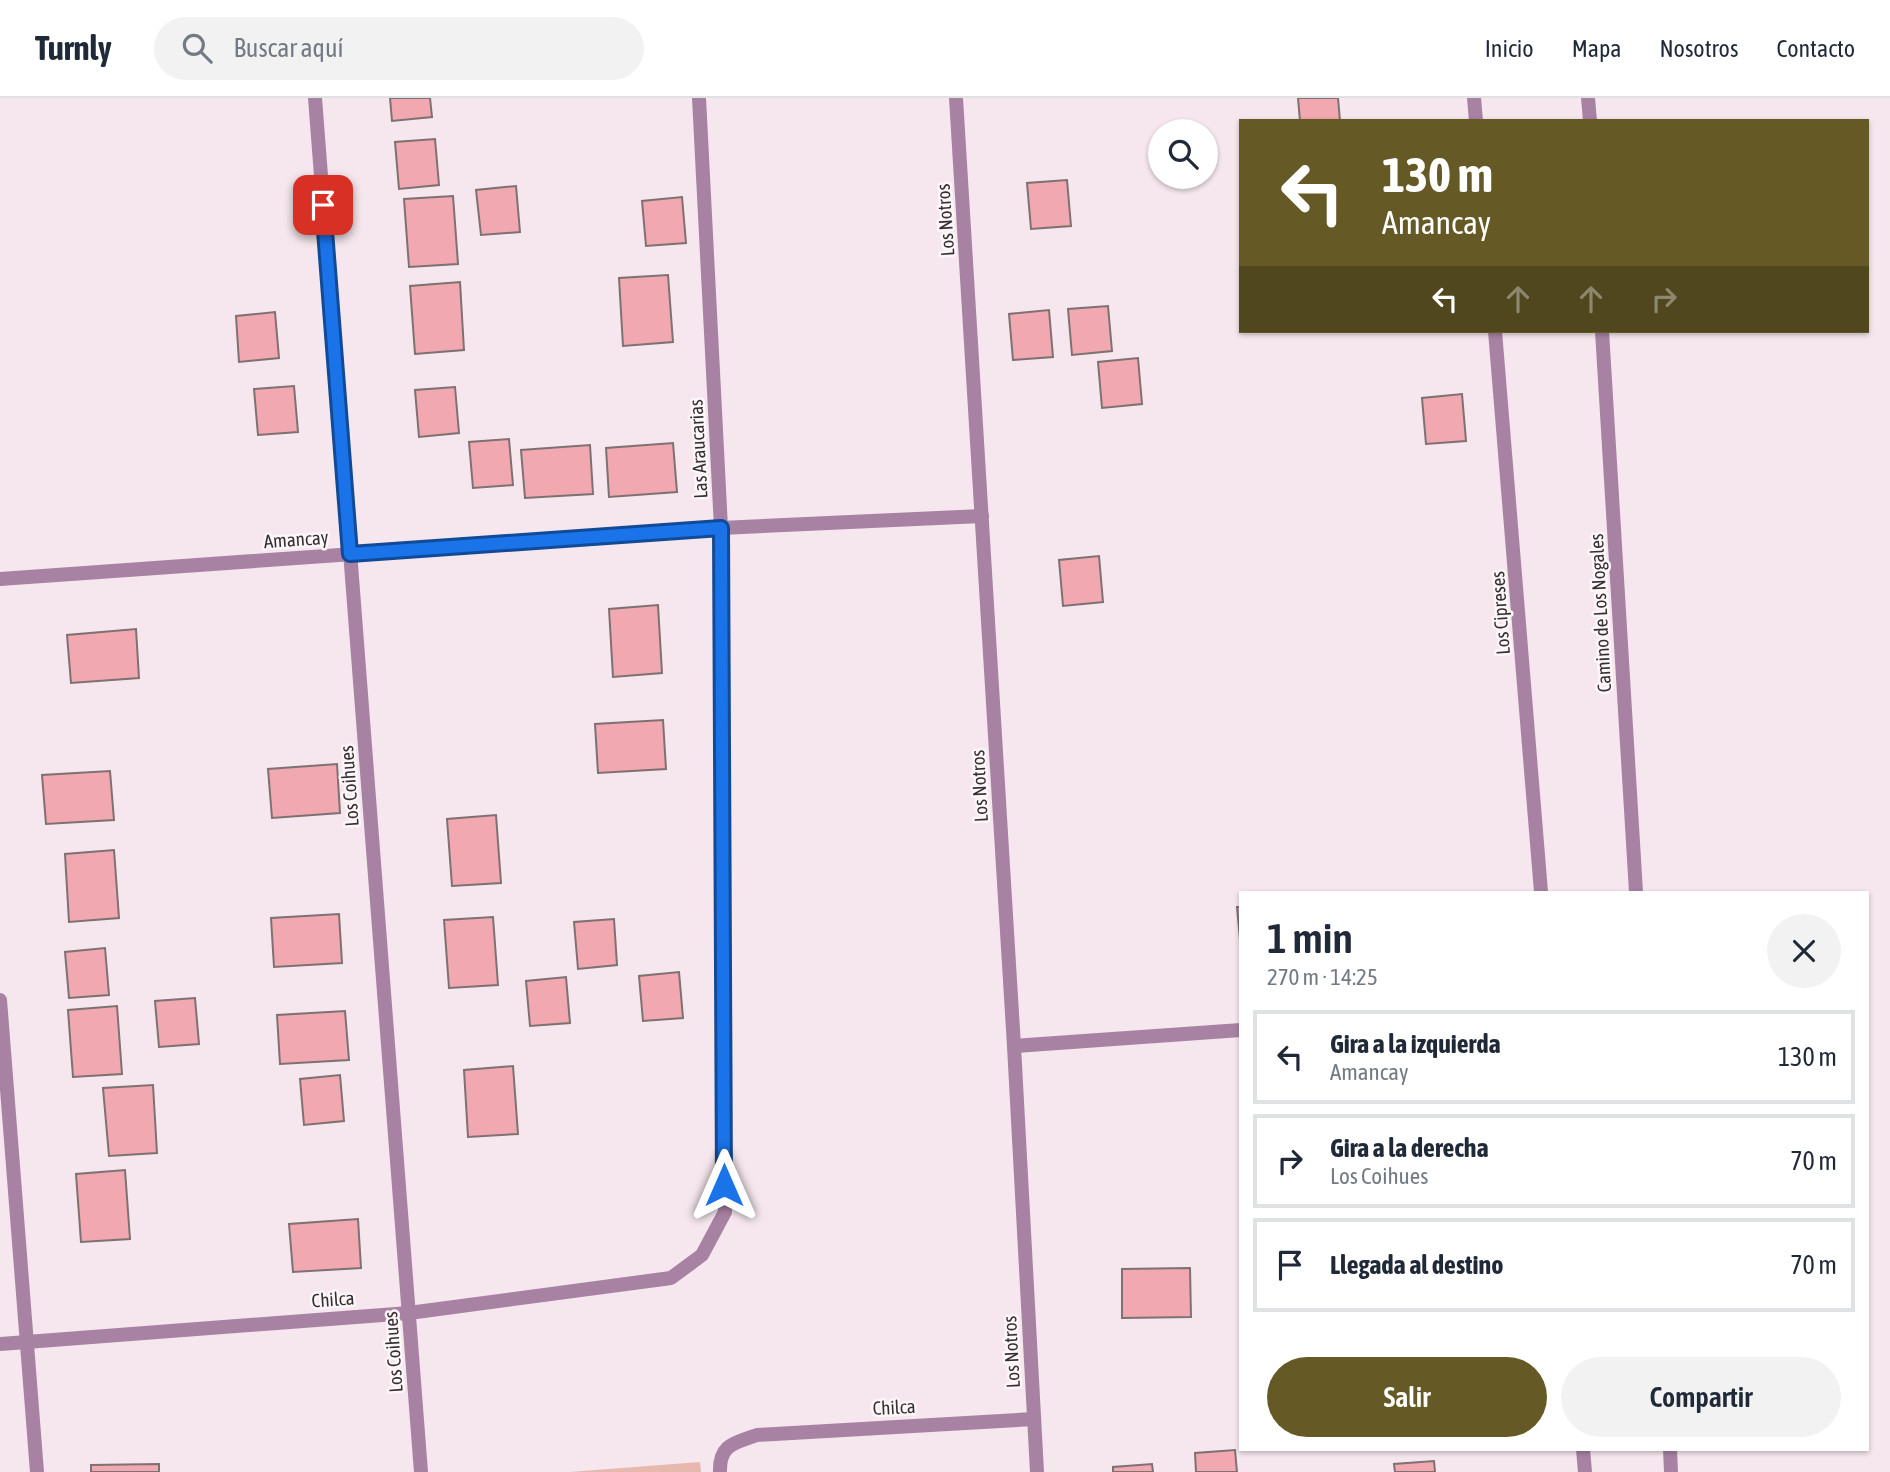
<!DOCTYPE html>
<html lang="es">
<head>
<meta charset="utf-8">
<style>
	:root { --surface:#fff; --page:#f2f2f3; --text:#1f2937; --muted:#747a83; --line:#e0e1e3; --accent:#655926 }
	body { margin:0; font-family:"Asap Condensed",sans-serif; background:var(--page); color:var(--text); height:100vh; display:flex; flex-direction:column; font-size:26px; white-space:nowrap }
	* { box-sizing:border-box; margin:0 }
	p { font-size:23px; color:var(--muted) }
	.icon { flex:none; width:38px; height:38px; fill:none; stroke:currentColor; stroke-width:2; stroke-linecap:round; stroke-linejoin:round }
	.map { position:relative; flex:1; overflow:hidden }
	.side { position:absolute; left:1239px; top:793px; width:630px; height:560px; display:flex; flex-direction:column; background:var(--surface); border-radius:0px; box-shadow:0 2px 5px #0004 }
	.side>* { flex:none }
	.top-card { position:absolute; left:1239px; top:21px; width:630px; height:214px; border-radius:0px; box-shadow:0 2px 5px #0004; background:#655926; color:#fff; overflow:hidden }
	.tools { position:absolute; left:1148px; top:21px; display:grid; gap:14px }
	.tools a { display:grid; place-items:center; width:70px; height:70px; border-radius:50%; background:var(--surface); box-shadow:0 2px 5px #0004; font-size:35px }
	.pin { position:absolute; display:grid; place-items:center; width:60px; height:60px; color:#fff; margin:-30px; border-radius:14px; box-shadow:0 4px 10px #0006 }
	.me { position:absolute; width:77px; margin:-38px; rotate:0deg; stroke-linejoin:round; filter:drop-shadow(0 0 5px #0008) }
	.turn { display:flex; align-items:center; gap:24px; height:147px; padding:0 28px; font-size:32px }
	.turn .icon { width:91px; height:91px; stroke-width:2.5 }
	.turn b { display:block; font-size:49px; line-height:60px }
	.lanes { display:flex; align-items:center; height:66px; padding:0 28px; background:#0003; justify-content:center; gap:35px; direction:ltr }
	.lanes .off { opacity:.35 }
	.round { display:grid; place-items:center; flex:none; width:74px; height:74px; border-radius:37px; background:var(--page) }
	.summary { display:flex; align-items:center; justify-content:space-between; height:119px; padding:0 28px }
	h1 { font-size:42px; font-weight:600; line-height:52px }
	.primary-button { display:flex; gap:14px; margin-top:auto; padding:14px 28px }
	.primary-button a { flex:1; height:80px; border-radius:42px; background:var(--accent); color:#fff; font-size:28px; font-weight:600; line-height:80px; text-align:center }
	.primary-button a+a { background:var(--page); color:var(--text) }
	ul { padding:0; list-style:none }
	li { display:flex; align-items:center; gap:21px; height:94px; margin:0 14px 10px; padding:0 14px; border:4px solid var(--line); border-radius:0px }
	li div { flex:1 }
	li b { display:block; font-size:26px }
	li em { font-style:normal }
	header { display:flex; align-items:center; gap:42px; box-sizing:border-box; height:98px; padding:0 35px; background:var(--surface); border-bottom:2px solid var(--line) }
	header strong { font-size:33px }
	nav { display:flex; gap:38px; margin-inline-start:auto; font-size:24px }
	.search { width:490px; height:63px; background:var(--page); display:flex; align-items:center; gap:18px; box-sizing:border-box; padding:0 24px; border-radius:38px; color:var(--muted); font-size:26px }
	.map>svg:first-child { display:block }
	.green { fill:#e7b8ad }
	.building { fill:#f1a8b0; stroke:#7e7172; stroke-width:2 }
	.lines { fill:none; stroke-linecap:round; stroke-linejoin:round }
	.street { stroke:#a782a3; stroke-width:14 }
	.route-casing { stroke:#114b97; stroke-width:18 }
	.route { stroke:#1a73e8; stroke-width:12 }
	.labels { text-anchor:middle; stroke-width:5; stroke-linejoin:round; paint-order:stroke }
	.street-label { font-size:19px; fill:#342f31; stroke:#fef6f9 }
</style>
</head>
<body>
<header>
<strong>Turnly</strong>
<div class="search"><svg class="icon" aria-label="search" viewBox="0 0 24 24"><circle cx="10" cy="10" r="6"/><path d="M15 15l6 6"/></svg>Buscar aquí</div>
<nav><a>Inicio</a><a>Mapa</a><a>Nosotros</a><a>Contacto</a></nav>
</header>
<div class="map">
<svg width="1890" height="1374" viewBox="0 0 1890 1374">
	<rect width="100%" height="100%" fill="#f5e7ed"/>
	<polygon class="green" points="700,1364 701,1374 570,1374"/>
	<g class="building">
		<polygon points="390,0 430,0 432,19 392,23"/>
		<polygon points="1298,0 1338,0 1340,23 1300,23"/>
		<polygon points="435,41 439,87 399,91 395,44"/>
		<polygon points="1067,82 1071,128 1031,131 1027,85"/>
		<polygon points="516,88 520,134 481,137 476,92"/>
		<polygon points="453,98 458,166 409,169 404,101"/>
		<polygon points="682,99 686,145 646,148 642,103"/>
		<polygon points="668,177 673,244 623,248 619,180"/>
		<polygon points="460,184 464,252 415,256 410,188"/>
		<polygon points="1108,208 1112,253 1072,257 1068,211"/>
		<polygon points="1049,212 1053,259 1013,262 1009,216"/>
		<polygon points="275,214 279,260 239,264 236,218"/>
		<polygon points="1138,260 1142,306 1102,310 1098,264"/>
		<polygon points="294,288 298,334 258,337 254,291"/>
		<polygon points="455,289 459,335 419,339 415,292"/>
		<polygon points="1462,296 1466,343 1426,346 1422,300"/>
		<polygon points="509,341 513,387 473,390 469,344"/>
		<polygon points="673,345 677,394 609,399 606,350"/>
		<polygon points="590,347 593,396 525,400 521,352"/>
		<polygon points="1099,458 1103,504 1063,508 1059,462"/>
		<polygon points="658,507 662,575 613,579 609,511"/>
		<polygon points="136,531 139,580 71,585 67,537"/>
		<polygon points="663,622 666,671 598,675 595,626"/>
		<polygon points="337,666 340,715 272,720 268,671"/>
		<polygon points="110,673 114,722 46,726 42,677"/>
		<polygon points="496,717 501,785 452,788 447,721"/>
		<polygon points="114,752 119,820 69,824 65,756"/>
		<polygon points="1237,809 1241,809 1241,852"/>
		<polygon points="339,816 342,865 274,869 271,820"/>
		<polygon points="493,819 498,887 449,890 444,822"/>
		<polygon points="614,821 617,867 578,871 574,824"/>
		<polygon points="105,850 109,897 69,900 65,854"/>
		<polygon points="679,874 683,920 643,923 639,878"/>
		<polygon points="566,879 570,925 530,928 526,883"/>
		<polygon points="195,900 199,946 159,949 155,903"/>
		<polygon points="117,908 122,976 73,979 68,912"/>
		<polygon points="345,913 349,962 280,966 277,917"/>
		<polygon points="513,968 518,1036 468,1039 464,972"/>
		<polygon points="340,977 344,1023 304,1027 300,981"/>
		<polygon points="153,987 157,1055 109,1058 103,990"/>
		<polygon points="125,1072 130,1141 81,1144 76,1076"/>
		<polygon points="358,1121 361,1170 293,1174 289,1126"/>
		<polygon points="1190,1170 1191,1219 1122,1220 1122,1171"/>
		<polygon points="1235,1352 1237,1374 1196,1374 1195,1355"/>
		<polygon points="1434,1363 1435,1374 1395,1374 1394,1366"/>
		<polygon points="159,1366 159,1374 91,1374 91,1367"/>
		<polygon points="1152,1366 1153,1374 1113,1374 1113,1369"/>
	</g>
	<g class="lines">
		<g class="street">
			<polyline points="315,0 421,1374"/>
			<polyline points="956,0 1014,948 1037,1374"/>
			<polyline points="1474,0 1476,23"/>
			<polyline points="1588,0 1590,23"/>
			<polyline points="1495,233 1541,794"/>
			<polyline points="1602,233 1636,794"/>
			<polyline points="0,481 721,430 982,418"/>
			<polyline points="0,902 37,1374"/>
			<polyline points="1014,948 1241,932"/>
			<polyline points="0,1246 409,1215 671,1180 702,1157 725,1114 721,430 699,0"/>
			<polyline points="1583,1351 1585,1374"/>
			<polyline points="1670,1351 1671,1374"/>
			<path d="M720,1374c-1,-28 15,-29 37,-37l277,-16"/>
		</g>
	</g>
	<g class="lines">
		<g class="route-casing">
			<polyline id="route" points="323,107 350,456 721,430 724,1087"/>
		</g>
		<use href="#route" class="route"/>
	</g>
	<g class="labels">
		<g class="street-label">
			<text transform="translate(945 122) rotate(-94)" y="7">Los Notros</text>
			<text transform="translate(698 351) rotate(-93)" y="7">Las Araucarias</text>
			<text transform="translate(296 441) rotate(-4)" y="7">Amancay</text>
			<text transform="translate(1500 515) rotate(-94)" y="7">Los Cipreses</text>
			<text transform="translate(1600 515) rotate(-93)" y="7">Camino de Los Nogales</text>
			<text transform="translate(349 688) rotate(-94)" y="7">Los Coihues</text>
			<text transform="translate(979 688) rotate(-93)" y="7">Los Notros</text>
			<text transform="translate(333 1201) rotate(-4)" y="7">Chilca</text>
			<text transform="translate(393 1254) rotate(-94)" y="7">Los Coihues</text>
			<text transform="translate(1011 1254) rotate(-93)" y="7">Los Notros</text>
			<text transform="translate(894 1309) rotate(-3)" y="7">Chilca</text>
		</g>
	</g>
</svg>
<div class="tools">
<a><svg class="icon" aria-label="search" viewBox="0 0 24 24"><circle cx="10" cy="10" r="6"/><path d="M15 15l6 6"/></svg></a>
</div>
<div class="pin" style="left:323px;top:107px;background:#d93025"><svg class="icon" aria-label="arrive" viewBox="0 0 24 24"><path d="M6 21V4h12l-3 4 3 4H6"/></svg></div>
<svg class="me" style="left:724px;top:1087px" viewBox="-20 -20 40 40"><path d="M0-17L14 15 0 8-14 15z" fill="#1a73e8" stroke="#fff" stroke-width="4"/></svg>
<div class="top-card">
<div class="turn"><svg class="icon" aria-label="left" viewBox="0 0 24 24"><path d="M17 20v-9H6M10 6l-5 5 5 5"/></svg><div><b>130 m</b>Amancay</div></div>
<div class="lanes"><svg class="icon" aria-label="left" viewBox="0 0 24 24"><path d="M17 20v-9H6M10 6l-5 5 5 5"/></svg><svg class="icon off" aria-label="ahead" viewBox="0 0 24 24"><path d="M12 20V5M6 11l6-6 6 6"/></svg><svg class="icon off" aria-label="ahead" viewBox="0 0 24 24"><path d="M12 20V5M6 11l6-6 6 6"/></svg><svg class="icon off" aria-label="right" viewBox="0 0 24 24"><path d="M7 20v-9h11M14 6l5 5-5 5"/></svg></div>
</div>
<section class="side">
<div class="summary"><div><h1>1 min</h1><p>270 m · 14:25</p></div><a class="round"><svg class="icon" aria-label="close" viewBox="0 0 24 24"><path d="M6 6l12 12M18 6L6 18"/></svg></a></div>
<ul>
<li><svg class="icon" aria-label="left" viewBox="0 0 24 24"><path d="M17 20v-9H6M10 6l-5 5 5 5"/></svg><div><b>Gira a la izquierda</b><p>Amancay</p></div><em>130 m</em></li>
<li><svg class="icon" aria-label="right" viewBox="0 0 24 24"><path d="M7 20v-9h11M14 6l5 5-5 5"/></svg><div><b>Gira a la derecha</b><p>Los Coihues</p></div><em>70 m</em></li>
<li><svg class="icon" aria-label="arrive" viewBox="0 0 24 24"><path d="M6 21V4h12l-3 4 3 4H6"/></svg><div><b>Llegada al destino</b></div><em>70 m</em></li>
</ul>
<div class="primary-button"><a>Salir</a><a>Compartir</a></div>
</section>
</div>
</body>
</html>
